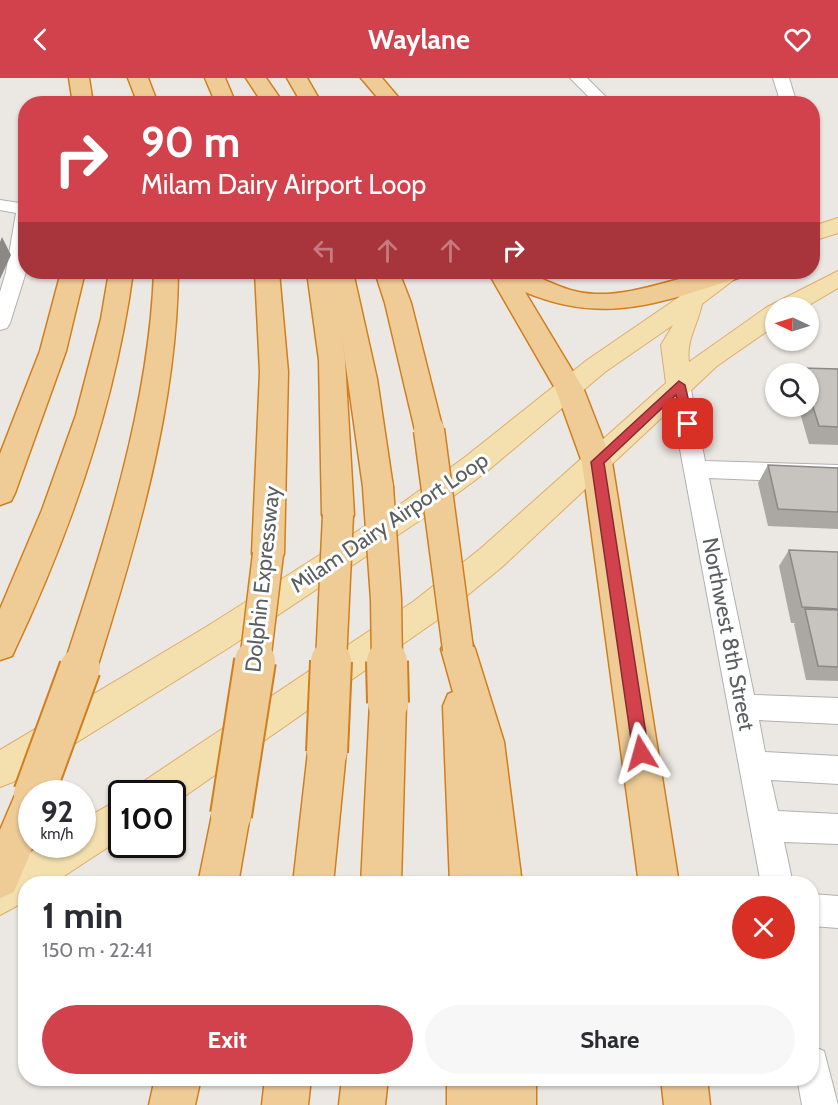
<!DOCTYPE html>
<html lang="en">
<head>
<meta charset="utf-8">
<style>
	:root { --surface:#fff; --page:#f7f7f7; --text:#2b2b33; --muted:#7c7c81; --accent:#d2424c }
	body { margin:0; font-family:Cabin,sans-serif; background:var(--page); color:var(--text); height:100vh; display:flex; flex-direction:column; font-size:22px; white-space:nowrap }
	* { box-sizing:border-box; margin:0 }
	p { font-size:20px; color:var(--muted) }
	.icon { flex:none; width:33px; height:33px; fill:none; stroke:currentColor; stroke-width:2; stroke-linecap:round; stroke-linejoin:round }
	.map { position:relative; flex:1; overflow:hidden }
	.details { position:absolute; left:18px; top:798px; width:801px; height:210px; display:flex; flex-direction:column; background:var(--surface); border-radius:24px; box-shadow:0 2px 4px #0004 }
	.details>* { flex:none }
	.hud { position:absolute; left:18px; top:18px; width:802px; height:183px; border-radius:24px; box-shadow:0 2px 4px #0004; background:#d2424c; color:#fff; overflow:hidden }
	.needle { width:39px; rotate:274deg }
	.controls { position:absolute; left:765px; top:219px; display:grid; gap:12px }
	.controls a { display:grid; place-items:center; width:54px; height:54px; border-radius:50%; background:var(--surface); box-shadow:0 2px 4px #0004; font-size:30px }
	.speed { position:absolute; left:18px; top:702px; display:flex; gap:12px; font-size:30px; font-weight:700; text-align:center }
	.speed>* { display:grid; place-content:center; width:78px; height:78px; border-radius:50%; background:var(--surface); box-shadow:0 2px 4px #0004; line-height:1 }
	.speed small { font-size:15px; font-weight:400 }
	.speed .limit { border:3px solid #111; border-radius:9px; background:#fff; color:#111 }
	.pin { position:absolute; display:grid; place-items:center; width:51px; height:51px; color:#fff; margin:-26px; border-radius:12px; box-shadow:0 3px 9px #0006 }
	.me { position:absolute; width:66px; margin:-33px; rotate:352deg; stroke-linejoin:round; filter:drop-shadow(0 0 4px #0008) }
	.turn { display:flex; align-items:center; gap:21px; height:126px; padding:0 24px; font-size:27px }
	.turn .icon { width:78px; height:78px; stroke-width:2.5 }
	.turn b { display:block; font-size:42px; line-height:51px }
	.lanes { display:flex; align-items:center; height:57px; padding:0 24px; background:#0003; justify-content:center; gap:30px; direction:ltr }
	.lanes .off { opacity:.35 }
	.round { display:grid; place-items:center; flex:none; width:63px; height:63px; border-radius:32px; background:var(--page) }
	.summary { display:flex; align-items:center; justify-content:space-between; height:102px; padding:0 24px }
	h1 { font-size:36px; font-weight:700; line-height:45px }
	.action { display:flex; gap:12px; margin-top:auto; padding:12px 24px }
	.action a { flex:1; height:69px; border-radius:36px; background:var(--accent); color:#fff; font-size:24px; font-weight:700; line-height:69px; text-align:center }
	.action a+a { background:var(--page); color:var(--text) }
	header { display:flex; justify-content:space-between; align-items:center; height:78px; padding:0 24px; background:var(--accent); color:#fff; font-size:27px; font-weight:700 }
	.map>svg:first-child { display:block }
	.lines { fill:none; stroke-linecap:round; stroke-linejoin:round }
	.minor-casing { stroke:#aeb1b3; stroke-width:2 }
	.major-casing { stroke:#deac69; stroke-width:2 }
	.highway-casing { stroke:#d17f1d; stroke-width:3 }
	.minor { fill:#fff; fill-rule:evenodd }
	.major { fill:#f4dfaf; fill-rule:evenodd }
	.highway { fill:#efcb96; fill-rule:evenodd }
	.highway-bridge-far1-casing { stroke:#d17f1d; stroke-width:33; stroke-linecap:butt }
	.highway-bridge-casing { stroke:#d17f1d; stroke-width:44; stroke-linecap:butt }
	.highway-bridge-far1 { stroke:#efcb96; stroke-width:30 }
	.highway-bridge { stroke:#efcb96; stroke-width:40 }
	.wall { fill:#aba8a4 }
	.shaded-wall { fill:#8b8886 }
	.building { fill:#c7c3bf; stroke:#8b8886; stroke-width:1.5 }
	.route { fill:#d2424c; stroke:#882b31; stroke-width:1.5 }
	.labels { text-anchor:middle; stroke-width:6; stroke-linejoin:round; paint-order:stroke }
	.street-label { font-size:22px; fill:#5b5f61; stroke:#fff }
</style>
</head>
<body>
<header><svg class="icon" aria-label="back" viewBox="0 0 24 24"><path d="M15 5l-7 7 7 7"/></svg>Waylane<svg class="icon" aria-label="heart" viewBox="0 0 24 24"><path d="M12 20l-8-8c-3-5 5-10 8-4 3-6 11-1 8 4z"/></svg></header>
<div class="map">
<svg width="838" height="1027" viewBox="0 0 838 1027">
	<rect width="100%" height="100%" fill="#ebe8e3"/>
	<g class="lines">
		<g class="minor-casing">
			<g id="minor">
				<polygon points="570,0 587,0 613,26 596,26"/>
				<polygon points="773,0 789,0 797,26 781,26"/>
				<polygon points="0,122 26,126 26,194 10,245 7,250 0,252 0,214 6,194 16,135 0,132"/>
				<polygon points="679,299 687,302 690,307 705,383 838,387 838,405 709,400 754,617 838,620 838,646 759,642 765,674 838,678 838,706 771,702 778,733 838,736 838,766 784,764 793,806 761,806 668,307 671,302"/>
				<polygon points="812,816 838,818 838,850 812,848"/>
				<polygon points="812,968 824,973 838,1027 802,1027 797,1000 812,1000"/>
			</g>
		</g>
		<g class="major-casing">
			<g id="major">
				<polygon points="838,140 838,155 813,163 813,148"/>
				<path d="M838,193v17l-34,20h-28v17l-59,41 -215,201 -66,54 -264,184v-11h-33l5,-13 270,-180 66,-52 186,-166 -5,-38 12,-20 -68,47 -120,101 -60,44 -195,130 -217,135 -13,5v-37l206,-123 199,-126 60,-44 122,-97 92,-63 3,-6c29,-7 24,-23 62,-19l-42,32c-5,23 -16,36 -13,58l78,-55z"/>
				<polygon points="122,720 122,760 52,806 26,806 26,823 0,837 0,794 43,766 82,766 82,742"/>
			</g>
		</g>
		<g class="highway-casing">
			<g id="highway">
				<polygon points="69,0 89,0 93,26 73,26"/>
				<polygon points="128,0 148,0 158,26 138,26"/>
				<polygon points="205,0 225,0 236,26 216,26"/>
				<polygon points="246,0 266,0 284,26 263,26"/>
				<polygon points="287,0 307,0 322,26 302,26"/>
				<polygon points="361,0 382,0 404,26 383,26"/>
				<polygon points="61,194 85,194 66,273 15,415 11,423 0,427 0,376 40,273"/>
				<path d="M109,194h24c-18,134 -63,262 -121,384l-12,4v-51l42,-99 34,-95 25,-96z"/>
				<path d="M154,194h24c-1,135 -41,268 -81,396l-5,11 -12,5 -12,-5 -5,-11c42,-127 86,-261 91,-396z"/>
				<polygon points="255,194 279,194 288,294 284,476 279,485 268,489 257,485 252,476 260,294"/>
				<polygon points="307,194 353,194 377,301 393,409 389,417 378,421 367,417 363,409 341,253 345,282 354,437 349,446 338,449 327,446 322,437 319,282"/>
				<polygon points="375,194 399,194 411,225 443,352 439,359 429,363 419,359 415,352 385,225"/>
				<path d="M488,194c9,-1 23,-2 32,0 26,5 43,21 75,22 52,2 98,-28 149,-22l-3,5c-80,25 -134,49 -216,15l59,98 28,72 67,422h-40l-57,-422 -26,-72z"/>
				<polygon points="458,556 470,560 475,571 504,664 522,806 450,806 443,628 448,616 453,614 441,571 446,560"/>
				<polygon points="388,609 401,613 406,625 401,806 361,806 370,625 375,613"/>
				<polygon points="327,656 340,662 346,674 333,806 293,806 308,674 314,662"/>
				<polygon points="32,704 46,710 48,716 32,716 32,766 34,766 14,814 0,820 0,752 18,710"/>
				<polygon points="231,718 245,723 250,737 238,806 198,806 212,737 217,723"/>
				<polygon points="155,1000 201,1000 195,1027 149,1027"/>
				<polygon points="265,1000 311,1000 308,1027 262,1027"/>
				<polygon points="342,1000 388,1000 385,1027 339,1027"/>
				<rect x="447" y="1000" width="89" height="27"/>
				<polygon points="661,1000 707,1000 710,1027 664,1027"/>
			</g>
		</g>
		<use href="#minor" class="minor"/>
		<use href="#major" class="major"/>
		<use href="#highway" class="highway"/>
		<g class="highway-bridge-far1-casing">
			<g id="highway-bridge-far1">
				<polyline points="429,352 458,571"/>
				<polyline points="378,409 386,521 387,584"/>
				<polyline points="255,584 268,476"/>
				<polyline points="331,584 338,437"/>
			</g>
		</g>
		<g class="highway-bridge-casing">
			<g id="highway-bridge">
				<polyline points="387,583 388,625"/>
				<polyline points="327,674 331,583"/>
				<polyline points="34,716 80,590"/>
				<polyline points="231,737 255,583"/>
			</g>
		</g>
		<use href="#highway-bridge-far1" class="highway-bridge-far1"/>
		<use href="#highway-bridge" class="highway-bridge"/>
	</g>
	<g class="wall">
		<polygon points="802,290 838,291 838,367 809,366 798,328 808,328 808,296 799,296"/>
		<polygon points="768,387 838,390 838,451 768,448 758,405"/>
		<polygon points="789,472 838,474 838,603 806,602 794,546 795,545 791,545 779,488"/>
	</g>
	<polygon class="shaded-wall" points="2,159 11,177 0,201 0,164"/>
	<g class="building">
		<polygon points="802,290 838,291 838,349 819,348 808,313 808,296 803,296"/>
		<polygon points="768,387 838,390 838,434 778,431"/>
		<polygon points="789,472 838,474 838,531 802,529"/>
		<polygon points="805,531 838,532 838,589 818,588"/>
	</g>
	<polygon class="route" points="679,303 685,307 694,346 692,349 684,349 682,346 676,317 604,385 649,675 646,680 641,682 636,680 633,675 591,384"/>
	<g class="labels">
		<g class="street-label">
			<text transform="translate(389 444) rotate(-34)" y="8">Milam Dairy Airport Loop</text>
			<text transform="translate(262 501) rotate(-84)" y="8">Dolphin Expressway</text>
			<text transform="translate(729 556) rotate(79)" y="8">Northwest 8th Street</text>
		</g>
	</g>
</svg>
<div class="controls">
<a><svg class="needle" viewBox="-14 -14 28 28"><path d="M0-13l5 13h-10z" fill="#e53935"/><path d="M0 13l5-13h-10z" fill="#7c7c81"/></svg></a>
<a><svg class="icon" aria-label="search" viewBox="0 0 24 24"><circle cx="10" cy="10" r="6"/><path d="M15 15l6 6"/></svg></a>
</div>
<div class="speed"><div>92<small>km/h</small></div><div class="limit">100</div></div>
<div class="pin" style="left:688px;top:346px;background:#d93025"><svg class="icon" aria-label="arrive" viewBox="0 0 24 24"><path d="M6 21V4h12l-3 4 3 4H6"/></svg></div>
<svg class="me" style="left:641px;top:675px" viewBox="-20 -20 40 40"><path d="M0-17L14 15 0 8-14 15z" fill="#d2424c" stroke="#fff" stroke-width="4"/></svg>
<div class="hud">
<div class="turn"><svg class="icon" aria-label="right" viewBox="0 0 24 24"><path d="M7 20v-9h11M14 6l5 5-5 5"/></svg><div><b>90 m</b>Milam Dairy Airport Loop</div></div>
<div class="lanes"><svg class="icon off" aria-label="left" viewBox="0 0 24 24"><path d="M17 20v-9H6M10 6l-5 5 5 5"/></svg><svg class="icon off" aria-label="ahead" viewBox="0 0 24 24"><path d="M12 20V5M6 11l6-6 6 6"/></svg><svg class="icon off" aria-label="ahead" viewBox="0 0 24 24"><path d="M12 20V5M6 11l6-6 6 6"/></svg><svg class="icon" aria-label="right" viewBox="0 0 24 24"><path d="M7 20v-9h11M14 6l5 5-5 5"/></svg></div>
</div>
<section class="details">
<div class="summary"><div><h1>1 min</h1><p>150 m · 22:41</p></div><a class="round" style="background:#d93025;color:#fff"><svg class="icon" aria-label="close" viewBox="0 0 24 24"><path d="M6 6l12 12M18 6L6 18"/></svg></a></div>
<div class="action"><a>Exit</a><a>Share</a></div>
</section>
</div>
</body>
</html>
